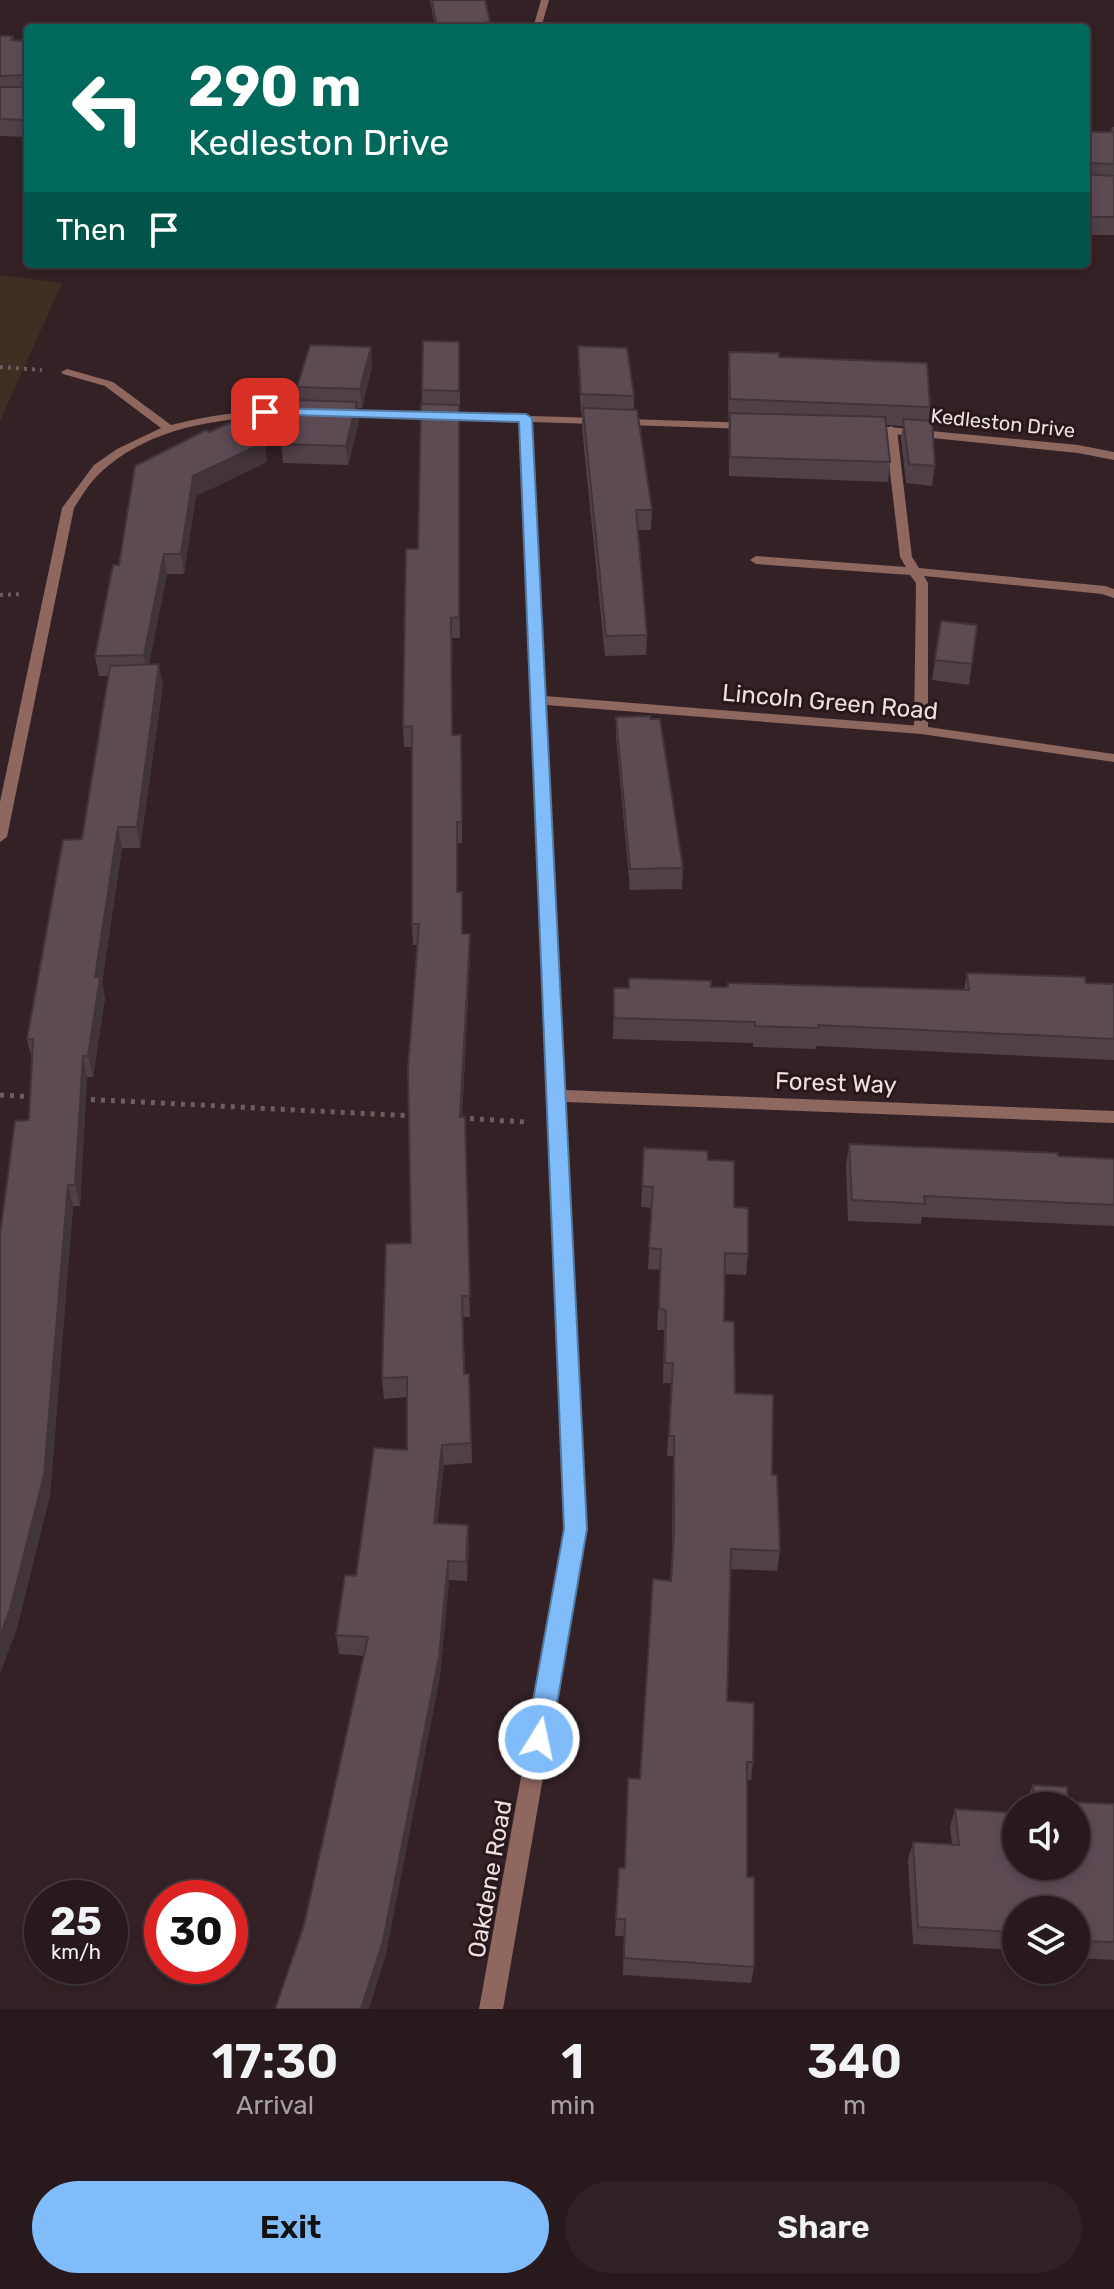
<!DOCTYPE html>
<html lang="en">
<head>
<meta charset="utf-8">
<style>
	:root { --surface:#27191c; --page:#2f2225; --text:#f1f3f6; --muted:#a4a0a3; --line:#43383b; --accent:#81bcfa }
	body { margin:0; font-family:Rubik,sans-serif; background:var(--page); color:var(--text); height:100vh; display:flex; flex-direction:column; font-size:30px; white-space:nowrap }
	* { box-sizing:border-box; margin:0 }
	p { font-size:26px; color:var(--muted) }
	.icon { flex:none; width:44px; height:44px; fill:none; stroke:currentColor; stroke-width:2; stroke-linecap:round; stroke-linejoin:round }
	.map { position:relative; height:2009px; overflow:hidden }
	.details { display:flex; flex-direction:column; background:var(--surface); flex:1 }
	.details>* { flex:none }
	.hud { position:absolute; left:24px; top:24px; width:1066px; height:244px; border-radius:8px; box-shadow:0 4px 12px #0003,0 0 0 2px var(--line); background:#00695c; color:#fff; overflow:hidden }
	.tools { position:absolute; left:1002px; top:1792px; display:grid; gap:16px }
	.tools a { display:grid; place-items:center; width:88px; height:88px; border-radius:50%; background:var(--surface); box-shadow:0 4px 12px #0003,0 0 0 2px var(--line); font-size:40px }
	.speed { position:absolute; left:24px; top:1880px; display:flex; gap:16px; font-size:40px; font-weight:700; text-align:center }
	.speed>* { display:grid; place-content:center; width:104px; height:104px; border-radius:50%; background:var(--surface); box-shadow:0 4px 12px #0003,0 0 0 2px var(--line); line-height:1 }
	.speed small { font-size:20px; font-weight:400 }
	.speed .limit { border:12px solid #d22; background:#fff; color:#111 }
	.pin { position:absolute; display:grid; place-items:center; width:68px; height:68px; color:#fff; margin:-34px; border-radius:16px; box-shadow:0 4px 12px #0006 }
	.me { position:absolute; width:88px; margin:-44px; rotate:10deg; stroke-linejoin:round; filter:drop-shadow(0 0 6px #0008) }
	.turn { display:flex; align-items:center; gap:28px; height:168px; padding:0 32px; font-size:36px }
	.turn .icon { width:104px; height:104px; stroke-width:2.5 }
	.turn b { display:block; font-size:56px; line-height:68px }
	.then { display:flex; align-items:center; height:76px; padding:0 32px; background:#0003; gap:16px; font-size:30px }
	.eta { display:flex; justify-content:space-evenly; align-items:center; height:136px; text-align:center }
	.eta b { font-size:48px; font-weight:600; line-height:56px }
	.cta { display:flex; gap:16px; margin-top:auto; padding:16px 32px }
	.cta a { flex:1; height:92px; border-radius:48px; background:var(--accent); color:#111; font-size:32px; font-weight:600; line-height:92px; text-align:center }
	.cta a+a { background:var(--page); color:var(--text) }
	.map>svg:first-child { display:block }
	.green { fill:#402e22 }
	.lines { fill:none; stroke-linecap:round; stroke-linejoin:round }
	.path-far1 { stroke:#6e5d60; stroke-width:4; stroke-dasharray:3 5; stroke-linecap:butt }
	.path { stroke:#6e5d60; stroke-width:5; stroke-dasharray:4 6; stroke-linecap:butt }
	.lane { fill:#8e675f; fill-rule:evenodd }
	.street { fill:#8e675f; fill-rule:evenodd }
	.wall { fill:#504048 }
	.shaded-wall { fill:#41343b }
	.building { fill:#5d4b54; stroke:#41343b; stroke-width:2 }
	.route { fill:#81bcfa; stroke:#547aa2; stroke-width:2 }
	.labels { text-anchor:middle; stroke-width:6; stroke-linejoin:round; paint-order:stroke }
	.far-street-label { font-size:20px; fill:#ede0e1; stroke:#29181b }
	.street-label { font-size:24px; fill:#ede0e1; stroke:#29181b }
</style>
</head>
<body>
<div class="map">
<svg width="1114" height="2009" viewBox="0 0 1114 2009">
	<rect width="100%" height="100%" fill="#342125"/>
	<polygon class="green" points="0,275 62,283 0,421"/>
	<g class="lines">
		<g class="path-far1">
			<polyline points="0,367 42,370"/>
			<polyline points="0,595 23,594"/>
		</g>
		<g class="path">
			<polyline points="0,1095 35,1097"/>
			<polyline points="81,1099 414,1116"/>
			<polyline points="460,1118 526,1122"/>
		</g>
		<g class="lane">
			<polygon points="541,0 549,0 541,28 533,28"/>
			<polygon points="891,426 897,430 912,557 919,568 1105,586 1114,589 1114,598 1102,594 924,576 928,583 928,730 921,734 914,730 916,583 910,575 756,564 750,560 756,556 906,567 900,557 885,430"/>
		</g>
		<g class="street">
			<path d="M67,369l46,13 58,43c46,-12 91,-16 138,-15l6,3 -6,3c-72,0 -154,5 -209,57 -11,10 -18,23 -26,35l-67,329 -7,5v-40l62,-294 32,-43 23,-16 44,-21 -56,-42 -42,-12 -2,-2z"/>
			<polygon points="336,410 753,423 755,425 749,429 532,422 545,696 921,726 1114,754 1114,762 921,734 546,705 565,1090 1114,1111 1114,1123 565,1102 586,1529 503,2009 479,2009 566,1529 520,422 332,415 332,411"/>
			<polygon points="868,425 1078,445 1114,452 1114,460 1078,453 864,431 864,427"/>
		</g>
	</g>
	<g class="wall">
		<polygon points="430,0 485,0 490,28 435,28"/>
		<polygon points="0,36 13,36 14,40 28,41 28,137 0,136"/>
		<polygon points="1112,127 1114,127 1114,235 1086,235 1086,132 1111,132"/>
		<polygon points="578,346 634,396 634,410 652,510 651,530 638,530 647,635 646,655 605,656 582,428 582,414 581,414 578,365"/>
		<polygon points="729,352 779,357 930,407 929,421 935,466 932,486 906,483 901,438 903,426 886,425 890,462 888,482 729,476 728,371"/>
		<polygon points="460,361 460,638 451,638 452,735 462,756 462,843 457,843 458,892 463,934 470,934 470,955 462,1117 470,1317 463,1317 465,1374 469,1374 472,1463 444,1465 437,1523 468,1525 469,1544 467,1581 449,1580 440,1676 385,1958 304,1925 364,1656 339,1654 336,1635 356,1576 407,1450 407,1397 384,1399 382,1378 411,1243 418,945 413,945 412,924 412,747 404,747 403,727 418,549 422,390"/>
		<polygon points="372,366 362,408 358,408 359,421 348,465 283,463 281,444 299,400 297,387"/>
		<polygon points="209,432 265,442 267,462 196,496 184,574 167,574 149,664 163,685 140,848 122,848 102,983 105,998 93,1077 87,1077 80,1206 73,1206 50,1495 17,1628 0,1673 0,1235 29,1120 32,1059 27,1039 82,839 108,676 99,676 95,656 119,565"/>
		<polygon points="941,621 972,664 969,685 932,680"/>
		<polygon points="616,717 683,868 682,889 630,890 616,737"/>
		<polygon points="967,973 1086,983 1114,984 1114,1060 816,1046 816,1049 753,1047 753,1043 613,1039 614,988 711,987 964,990"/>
		<polygon points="849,1144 1114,1159 1114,1226 922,1217 921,1224 848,1221 846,1165"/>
		<polygon points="644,1148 708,1160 734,1207 748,1254 746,1275 725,1274 724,1321 735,1393 772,1475 780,1551 777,1571 730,1569 727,1701 753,1762 751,1780 747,1780 747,1877 754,1967 751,1983 623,1975 624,1936 615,1936 619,1868 625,1868 671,1580 672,1551 673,1456 667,1456 671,1383 663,1383 664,1330 657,1330 660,1270 648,1269 652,1208 641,1207"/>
		<polygon points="1033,1785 1068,1802 1114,1804 1114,1960 1076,1958 1076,1910 1016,1910 1016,1950 913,1944 908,1860 913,1842 952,1844 950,1827 955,1809 1016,1866 1076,1806 1027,1806 1026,1803"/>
	</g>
	<g class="shaded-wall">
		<polygon points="371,347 372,366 362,408 360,389"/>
		<polygon points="357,402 359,421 348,465 346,446"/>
		<polygon points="459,405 460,424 460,638 459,617"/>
		<polygon points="265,442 267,462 196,496 184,574 181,554 193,476"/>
		<polygon points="164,554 167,574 147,675 144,655"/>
		<polygon points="159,664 163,685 140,848 137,827"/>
		<polygon points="118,827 122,848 102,983 105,998 93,1077 88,1056 95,977"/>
		<polygon points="470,934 470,955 461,1138 460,1117"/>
		<polygon points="83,1056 87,1077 80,1206 75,1185"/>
		<polygon points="68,1185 73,1206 50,1495 17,1628 0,1673 0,1635"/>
		<polygon points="442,1445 444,1465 435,1543 434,1523"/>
		<polygon points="468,1525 469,1544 467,1581 466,1562"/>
		<polygon points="448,1561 449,1580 440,1676 385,1958 369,2009 361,2009"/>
	</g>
	<g class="building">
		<polygon points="432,0 485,0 490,22 481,23 482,28 437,28"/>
		<polygon points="0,36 13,36 11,40 28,41 28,84 25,75 0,76"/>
		<polygon points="28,84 28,120 0,119 0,87 25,87"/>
		<polygon points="1086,132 1114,132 1114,164 1089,163 1086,166 1087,174 1114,176 1114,217 1086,217"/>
		<polygon points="423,341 459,342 459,391 422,390"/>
		<polygon points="310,345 371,347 360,389 297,387"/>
		<polygon points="578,346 627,348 634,396 581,394"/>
		<polygon points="729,352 779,353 779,357 927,363 930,407 730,399"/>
		<polygon points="294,400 357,402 346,446 281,444"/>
		<polygon points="421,404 459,405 459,617 451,618 452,735 461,735 462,822 457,822 457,892 462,892 462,934 470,934 460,1117 465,1117 470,1296 462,1296 464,1374 469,1374 471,1443 442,1445 434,1523 468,1525 466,1562 448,1561 439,1657 383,1941 361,2009 275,2009 304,1925 368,1637 336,1635 345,1575 356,1576 374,1448 407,1450 407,1377 382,1378 386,1244 411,1243 408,1068 419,924 412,924 412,726 403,727 406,549 418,549"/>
		<polygon points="583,408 637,410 652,510 636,510 647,635 606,636"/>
		<polygon points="252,413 265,442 193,476 181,554 164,554 144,655 95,656 113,565 119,565 135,466 206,430 209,432"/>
		<polygon points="730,413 885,417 890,462 730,457"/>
		<polygon points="903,419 932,421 935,466 909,464"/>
		<polygon points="941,621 977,625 972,664 935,660"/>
		<polygon points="159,664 137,827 118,827 95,977 100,977 88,1056 83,1056 75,1185 68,1185 44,1475 10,1609 0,1635 0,1235 15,1121 29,1120 33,1039 27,1039 63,840 82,839 110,666"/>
		<polygon points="650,716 650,719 660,719 683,868 630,869 616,717"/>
		<polygon points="967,973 1085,977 1086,983 1114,984 1114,1039 818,1025 819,1028 755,1026 755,1022 614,1018 614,988 629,988 629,978 711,981 711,987 728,987 728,983 969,990"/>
		<polygon points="849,1144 1058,1153 1058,1156 1114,1159 1114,1205 924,1196 925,1204 852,1200"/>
		<polygon points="644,1148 707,1151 708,1160 734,1161 734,1207 748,1208 748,1254 725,1253 724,1321 734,1322 735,1393 773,1395 772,1475 777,1475 780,1551 731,1549 727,1701 754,1703 753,1762 747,1762 747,1877 754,1877 754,1967 624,1958 625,1919 616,1919 619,1868 625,1868 628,1778 640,1779 653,1579 671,1581 674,1531 674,1436 669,1436 673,1363 665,1363 666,1310 659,1309 661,1249 649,1248 653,1187 642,1186"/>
		<polygon points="1033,1785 1067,1787 1068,1802 1114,1804 1114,1942 1078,1941 1078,1936 1076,1936 1076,1910 1016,1910 1016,1932 918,1927 913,1842 959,1845 955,1809 1016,1813 1016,1866 1076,1866 1076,1806 1035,1806"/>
	</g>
	<polygon class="route" points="265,408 526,414 532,418 587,1529 551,1739 547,1747 539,1751 530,1747 526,1739 564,1529 519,422 261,414 261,409"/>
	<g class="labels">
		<g class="far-street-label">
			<text transform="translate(1003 423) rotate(6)" y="7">Kedleston Drive</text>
		</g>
		<g class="street-label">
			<text transform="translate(830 702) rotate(5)" y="8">Lincoln Green Road</text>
			<text transform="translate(836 1083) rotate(2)" y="8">Forest Way</text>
			<text transform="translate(490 1879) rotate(-80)" y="8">Oakdene Road</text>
		</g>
	</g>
</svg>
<div class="tools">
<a><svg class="icon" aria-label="sound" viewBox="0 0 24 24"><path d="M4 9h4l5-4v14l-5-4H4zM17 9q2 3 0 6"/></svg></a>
<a><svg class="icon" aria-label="layers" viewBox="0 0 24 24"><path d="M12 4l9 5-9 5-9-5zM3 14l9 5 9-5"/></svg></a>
</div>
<div class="speed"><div>25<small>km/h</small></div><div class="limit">30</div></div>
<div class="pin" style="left:265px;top:412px;background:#d93025"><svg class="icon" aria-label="arrive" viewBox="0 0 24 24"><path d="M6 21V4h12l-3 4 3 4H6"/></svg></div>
<svg class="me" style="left:539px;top:1739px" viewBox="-20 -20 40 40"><circle r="17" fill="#81bcfa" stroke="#fff" stroke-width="3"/><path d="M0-11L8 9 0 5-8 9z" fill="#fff"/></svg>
<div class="hud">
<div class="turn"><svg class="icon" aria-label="left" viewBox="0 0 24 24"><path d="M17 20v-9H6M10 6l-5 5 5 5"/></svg><div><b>290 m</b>Kedleston Drive</div></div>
<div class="then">Then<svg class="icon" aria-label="arrive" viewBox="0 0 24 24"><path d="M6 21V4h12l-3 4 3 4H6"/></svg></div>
</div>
</div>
<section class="details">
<div class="eta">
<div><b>17:30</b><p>Arrival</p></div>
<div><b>1</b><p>min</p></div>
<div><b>340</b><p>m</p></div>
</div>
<div class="cta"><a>Exit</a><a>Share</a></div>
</section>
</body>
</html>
